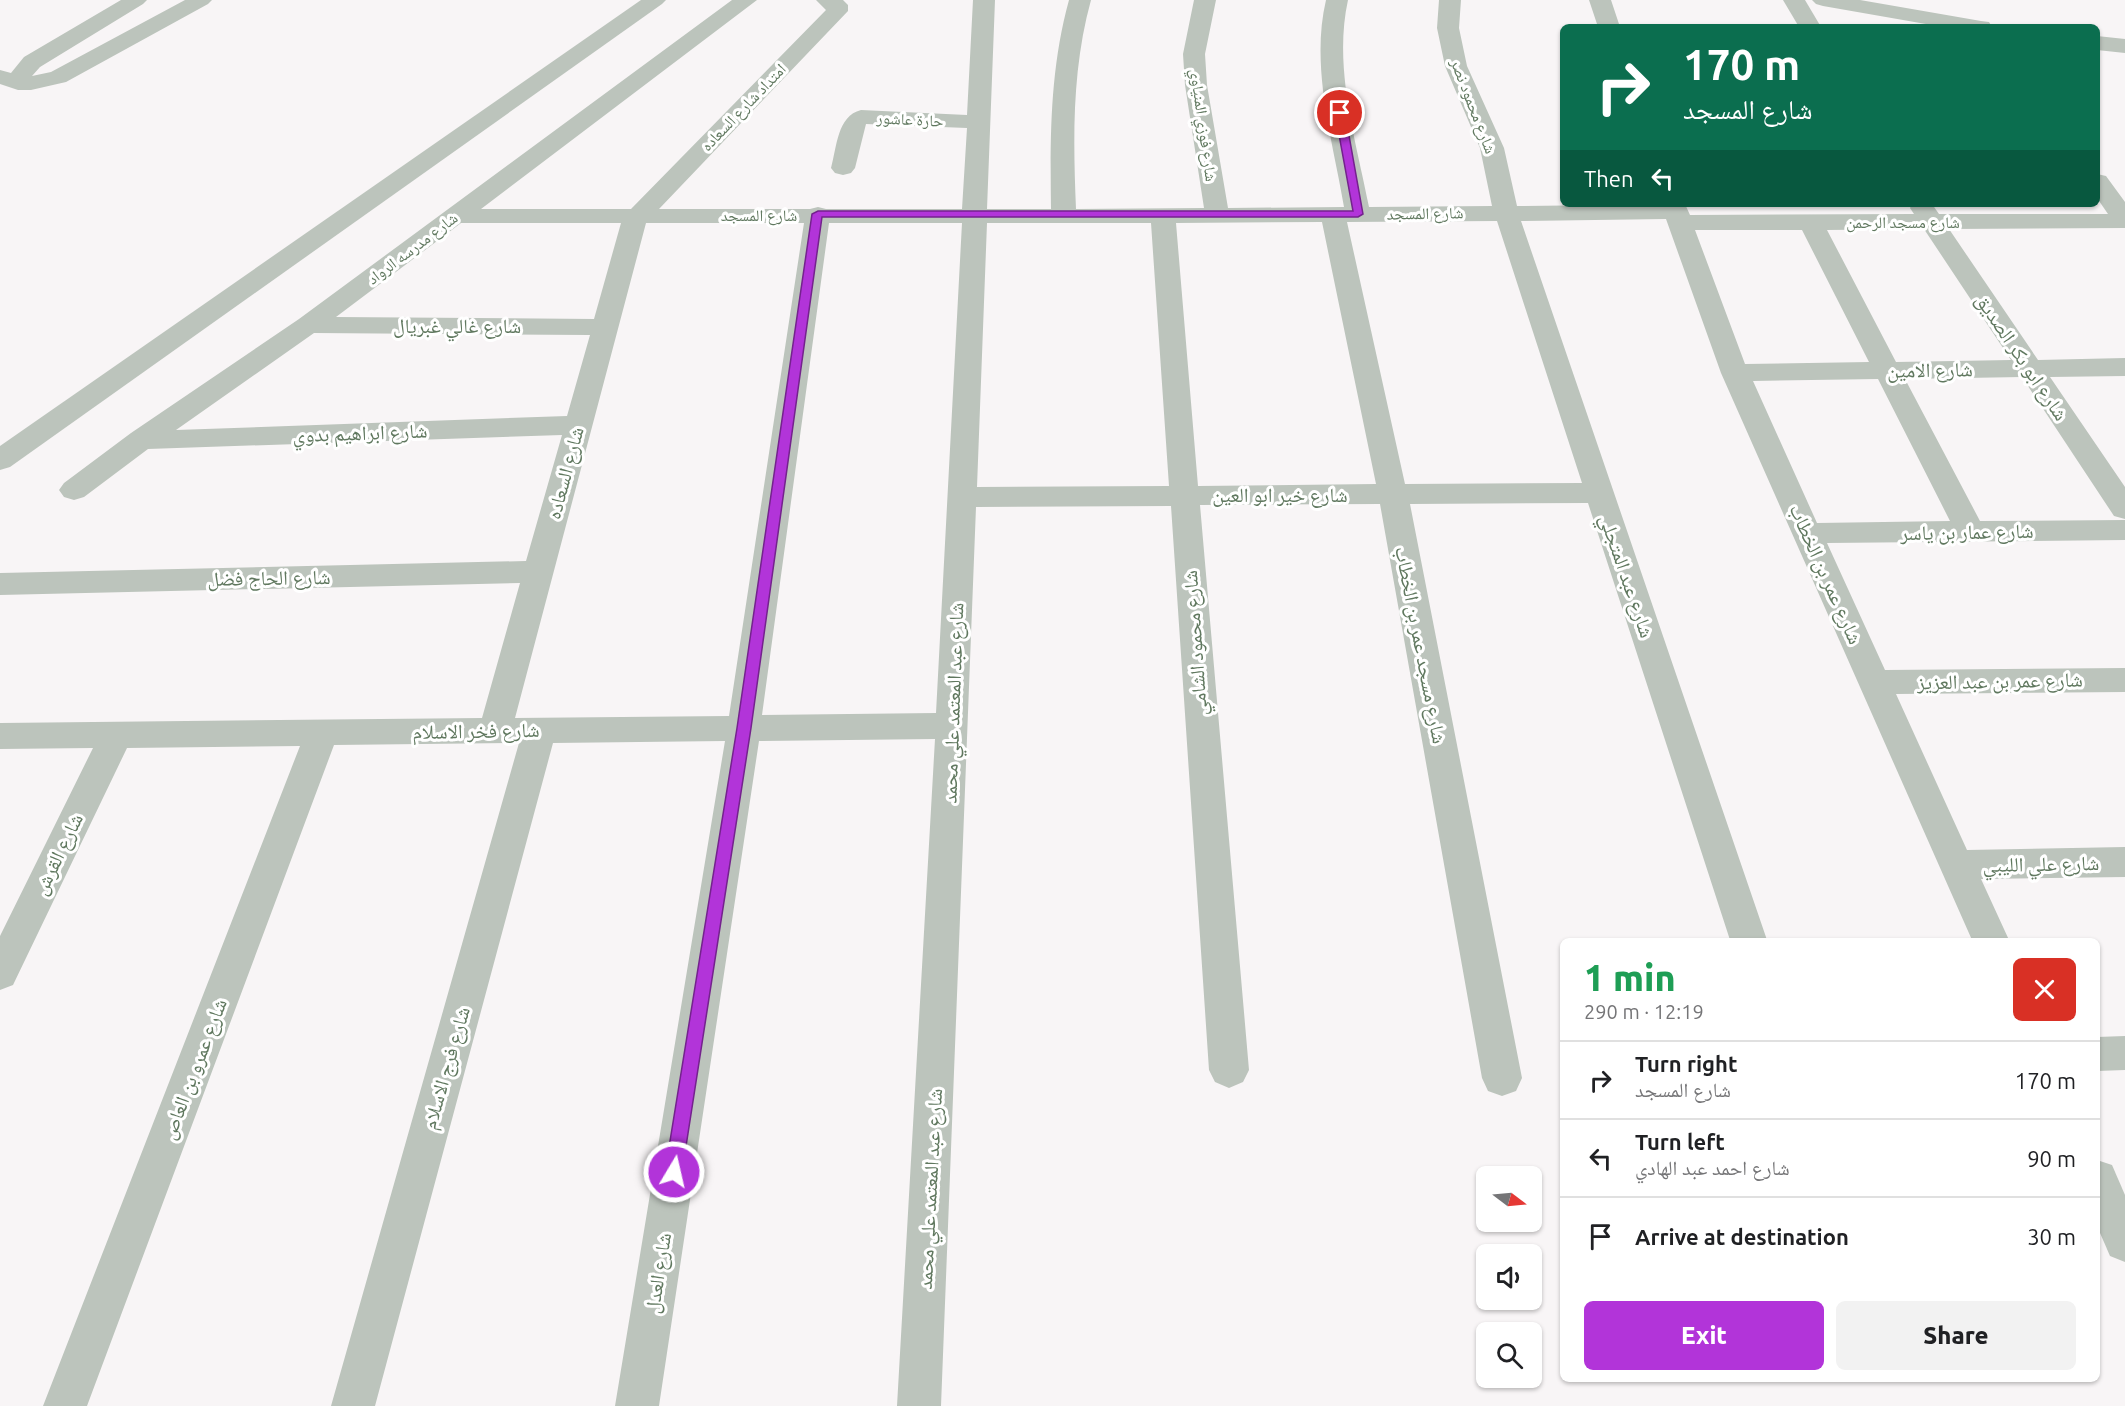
<!DOCTYPE html>
<html lang="en">
<head>
<meta charset="utf-8">
<style>
	:root { --surface:#fff; --page:#f2f2f2; --text:#202124; --muted:#757577; --line:#e0e0e0; --accent:#b234d9 }
	body { margin:0; font-family:Ubuntu,"Noto Naskh Arabic",sans-serif; background:var(--page); color:var(--text); height:100vh; display:flex; flex-direction:column; font-size:22px; white-space:nowrap }
	* { box-sizing:border-box; margin:0 }
	p { font-size:20px; color:var(--muted) }
	.icon { flex:none; width:33px; height:33px; fill:none; stroke:currentColor; stroke-width:2; stroke-linecap:round; stroke-linejoin:round }
	.map { position:relative; flex:1; overflow:hidden }
	.side { position:absolute; left:1560px; top:938px; width:540px; height:444px; display:flex; flex-direction:column; background:var(--surface); border-radius:9px; box-shadow:0 2px 4px #0004 }
	.side>* { flex:none }
	.hud { position:absolute; left:1560px; top:24px; width:540px; height:183px; border-radius:9px; box-shadow:0 2px 4px #0004; background:#0b6e4f; color:#fff; overflow:hidden }
	.needle { width:39px; rotate:106deg }
	.controls { position:absolute; left:1476px; top:1166px; display:grid; gap:12px }
	.controls a { display:grid; place-items:center; width:66px; height:66px; border-radius:9px; background:var(--surface); box-shadow:0 2px 4px #0004; font-size:30px }
	.pin { position:absolute; display:grid; place-items:center; width:51px; height:51px; color:#fff; margin:-26px; border:3px solid #fff; border-radius:50%; box-shadow:0 2px 6px #0007 }
	.me { position:absolute; width:66px; margin:-33px; rotate:9deg; stroke-linejoin:round; filter:drop-shadow(0 0 4px #0008) }
	.turn { display:flex; align-items:center; gap:21px; height:126px; padding:0 24px; font-size:27px }
	.turn .icon { width:78px; height:78px; stroke-width:2.5 }
	.turn b { display:block; font-size:42px; line-height:51px }
	.then { display:flex; align-items:center; height:57px; padding:0 24px; background:#0003; gap:12px; font-size:22px }
	.round { display:grid; place-items:center; flex:none; width:63px; height:63px; border-radius:9px; background:var(--page) }
	.summary { display:flex; align-items:center; justify-content:space-between; height:102px; padding:0 24px }
	h1 { font-size:36px; font-weight:800; line-height:45px; color:#1e9e55 }
	.action { display:flex; gap:12px; margin-top:auto; padding:12px 24px }
	.action a { flex:1; height:69px; border-radius:9px; background:var(--accent); color:#fff; font-size:24px; font-weight:800; line-height:69px; text-align:center }
	.action a+a { background:var(--page); color:var(--text) }
	ul { padding:0; list-style:none }
	li { display:flex; align-items:center; gap:18px; height:78px; padding:0 24px; border-top:2px solid var(--line) }
	li div { flex:1 }
	li b { display:block; font-size:22px }
	li em { font-style:normal }
	.map>svg:first-child { display:block }
	.lines { fill:none; stroke-linecap:round; stroke-linejoin:round }
	.street { fill:#bcc4bc; fill-rule:evenodd }
	.route { fill:#b234d9; stroke:#74228d; stroke-width:1.5 }
	.labels { text-anchor:middle; stroke-width:6; stroke-linejoin:round; paint-order:stroke }
	.far-street-label { font-size:16px; fill:#60785f; stroke:#fff }
	.street-label { font-size:20px; fill:#60785f; stroke:#fff }
</style>
</head>
<body>
<div class="map">
<svg width="2125" height="1406" viewBox="0 0 2125 1406">
	<rect width="100%" height="100%" fill="#f8f5f6"/>
	<g class="lines">
		<g class="street">
			<polygon points="121,0 147,0 143,4 40,67 32,76 51,72 185,0 212,0 208,4 66,82 31,90 18,90 0,84 0,70 11,73 24,57"/>
			<polygon points="641,0 666,0 662,4 10,467 0,470 0,446"/>
			<path d="M732,0h25l-276,209h150l195,-199 -10,-10h27l5,5v6l-189,198h151l8,-2 8,2h136l5,-81 -101,-4 -11,44 -4,5 -8,2 -8,-2 -4,-5c6,-21 6,-52 30,-58l106,5 6,-115h22l-8,209h64c-1,-72 -1,-140 18,-209h22c-19,69 -18,138 -15,209l128,-1 -19,-123 -2,-31 11,-54h22l-11,54 2,31 21,123 116,-1c-11,-67 -34,-139 -18,-207h22c-15,68 8,140 21,207l123,-1 -12,-58 -35,-82 -8,-38 2,-28h22l-2,28 8,38 37,82 13,58 168,-2 5,11 224,-1 -4,-6 2,-4h20l7,10h169l-11,-16v-24l9,2 19,26v26l-176,1 89,131 87,-2v18l-75,1 75,110v32l-11,-3 -92,-139 -117,2 75,142 145,-1v20l-298,3 58,127 240,-2v24l-229,2 71,156 158,-3v30l-144,2 28,61h-37l-251,-567 -55,-154 -145,2 246,719h-37l-142,-437 -178,1 112,574 -6,13 -14,5 -14,-5 -6,-13 -102,-574 -180,1 49,565 -6,12 -14,6 -14,-6 -6,-12 -38,-564 -195,1 -35,899h-44l38,-667 -176,2 -100,665h-44l110,-665 -172,2 -178,663h-44l188,-663 -185,2 -247,661h-44l257,-660 -173,2 -114,237 -13,5v-54l93,-188 -93,1v-26l482,-5 38,-135 -520,12v-22l526,-12 36,-126 -414,14 -64,48 -10,3 -10,-3 -5,-7 5,-7 67,-50 168,-114zM1497,221l85,262 -177,1 -58,-262zM1322,222l54,262 -178,2 -22,-263zM461,223h160l-27,96 -258,-2zM646,223h158l-75,493 -214,2zM829,223h133l-26,490 -174,2zM987,223h164l18,263 -192,1zM1924,229l87,131 -115,2 -69,-132zM1695,230h107l67,132 -124,2zM314,333l276,2 -23,81 -391,14zM1878,379l72,142 -133,2 -64,-142z"/>
			<polygon points="1589,0 1611,0 1620,27 1598,27"/>
			<polygon points="1783,0 1805,0 1821,27 1799,27"/>
			<polygon points="1812,0 1860,0 1981,21 1989,22 1992,27 1943,27 1823,6 1816,4"/>
			<polygon points="2097,36 2125,39 2125,53 2097,50"/>
			<polygon points="2125,1036 2125,1070 2097,1071 2097,1037"/>
			<polygon points="2097,1160 2112,1165 2125,1195 2125,1262 2110,1256 2097,1226"/>
		</g>
	</g>
	<polygon class="route" points="1340,110 1345,113 1363,214 1358,217 822,217 751,728 682,1172 680,1178 674,1180 668,1178 665,1172 737,728 812,214 818,211 1353,211 1335,113"/>
	<g class="labels">
		<g class="far-street-label">
			<text transform="translate(1474 106) rotate(69)" y="6">شارع محمود نصر</text>
			<text transform="translate(743 107) rotate(-46)" y="6">امتداد شارع السعاده</text>
			<text transform="translate(910 119) rotate(3)" y="6">حارة عاشور</text>
			<text transform="translate(1204 125) rotate(82)" y="6">شارع فوزي المنياوي</text>
			<text transform="translate(1425 213) rotate(-1)" y="6">شارع المسجد</text>
			<text x="759" y="221">شارع المسجد</text>
			<text x="1903" y="228">شارع مسجد الرحمن</text>
			<text transform="translate(412 248) rotate(-37)" y="6">شارع مدرسه الرواد</text>
		</g>
		<g class="street-label">
			<text x="457" y="333">شارع غالي غبريال</text>
			<text transform="translate(2022 357) rotate(56)" y="7">شارع ابو بكر الصديق</text>
			<text transform="translate(1930 370) rotate(-1)" y="7">شارع الامين</text>
			<text transform="translate(360 433) rotate(-2)" y="7">شارع ابراهيم بدوي</text>
			<text transform="translate(565 473) rotate(-75)" y="7">شارع السعاده</text>
			<text x="1280" y="502">شارع خير ابو العين</text>
			<text transform="translate(1967 532) rotate(-1)" y="7">شارع عمار بن ياسر</text>
			<text transform="translate(1826 574) rotate(66)" y="7">شارع عمر بن الخطاب</text>
			<text transform="translate(1627 576) rotate(71)" y="7">شارع عبد المتجلي</text>
			<text transform="translate(269 578) rotate(-1)" y="7">شارع الحاج فضل</text>
			<text transform="translate(1195 643) rotate(-94)" y="7">شارع محمود الشامي</text>
			<text transform="translate(1421 645) rotate(79)" y="7">شارع مسجد عمر بن الخطاب</text>
			<text transform="translate(2000 681) rotate(-1)" y="7">شارع عمر بن عبد العزيز</text>
			<text transform="translate(953 703) rotate(-88)" y="7">شارع عبد المعتمد علي محمد</text>
			<text transform="translate(476 731) rotate(-1)" y="7">شارع فخر الاسلام</text>
			<text transform="translate(58 854) rotate(-64)" y="7">شارع القرش</text>
			<text transform="translate(2041 864) rotate(-1)" y="7">شارع علي الليبي</text>
			<text transform="translate(446 1068) rotate(-74)" y="7">شارع فرج الاسلام</text>
			<text transform="translate(194 1069) rotate(-69)" y="7">شارع عمرو بن العاص</text>
			<text transform="translate(930 1189) rotate(-87)" y="7">شارع عبد المعتمد علي محمد</text>
			<text transform="translate(658 1273) rotate(-81)" y="7">شارع العدل</text>
		</g>
	</g>
</svg>
<div class="controls">
<a><svg class="needle" viewBox="-14 -14 28 28"><path d="M0-13l5 13h-10z" fill="#e53935"/><path d="M0 13l5-13h-10z" fill="#757577"/></svg></a>
<a><svg class="icon" aria-label="sound" viewBox="0 0 24 24"><path d="M4 9h4l5-4v14l-5-4H4zM17 9q2 3 0 6"/></svg></a>
<a><svg class="icon" aria-label="search" viewBox="0 0 24 24"><circle cx="10" cy="10" r="6"/><path d="M15 15l6 6"/></svg></a>
</div>
<div class="pin" style="left:1340px;top:113px;background:#d93025"><svg class="icon" aria-label="arrive" viewBox="0 0 24 24"><path d="M6 21V4h12l-3 4 3 4H6"/></svg></div>
<svg class="me" style="left:674px;top:1172px" viewBox="-20 -20 40 40"><circle r="17" fill="#b234d9" stroke="#fff" stroke-width="3"/><path d="M0-11L8 9 0 5-8 9z" fill="#fff"/></svg>
<div class="hud">
<div class="turn"><svg class="icon" aria-label="right" viewBox="0 0 24 24"><path d="M7 20v-9h11M14 6l5 5-5 5"/></svg><div><b>170 m</b>شارع المسجد</div></div>
<div class="then">Then<svg class="icon" aria-label="left" viewBox="0 0 24 24"><path d="M17 20v-9H6M10 6l-5 5 5 5"/></svg></div>
</div>
<section class="side">
<div class="summary"><div><h1>1 min</h1><p>290 m · 12:19</p></div><a class="round" style="background:#d93025;color:#fff"><svg class="icon" aria-label="close" viewBox="0 0 24 24"><path d="M6 6l12 12M18 6L6 18"/></svg></a></div>
<ul>
<li><svg class="icon" aria-label="right" viewBox="0 0 24 24"><path d="M7 20v-9h11M14 6l5 5-5 5"/></svg><div><b>Turn right</b><p>شارع المسجد</p></div><em>170 m</em></li>
<li><svg class="icon" aria-label="left" viewBox="0 0 24 24"><path d="M17 20v-9H6M10 6l-5 5 5 5"/></svg><div><b>Turn left</b><p>شارع احمد عبد الهادي</p></div><em>90 m</em></li>
<li><svg class="icon" aria-label="arrive" viewBox="0 0 24 24"><path d="M6 21V4h12l-3 4 3 4H6"/></svg><div><b>Arrive at destination</b></div><em>30 m</em></li>
</ul>
<div class="action"><a>Exit</a><a>Share</a></div>
</section>
</div>
</body>
</html>
